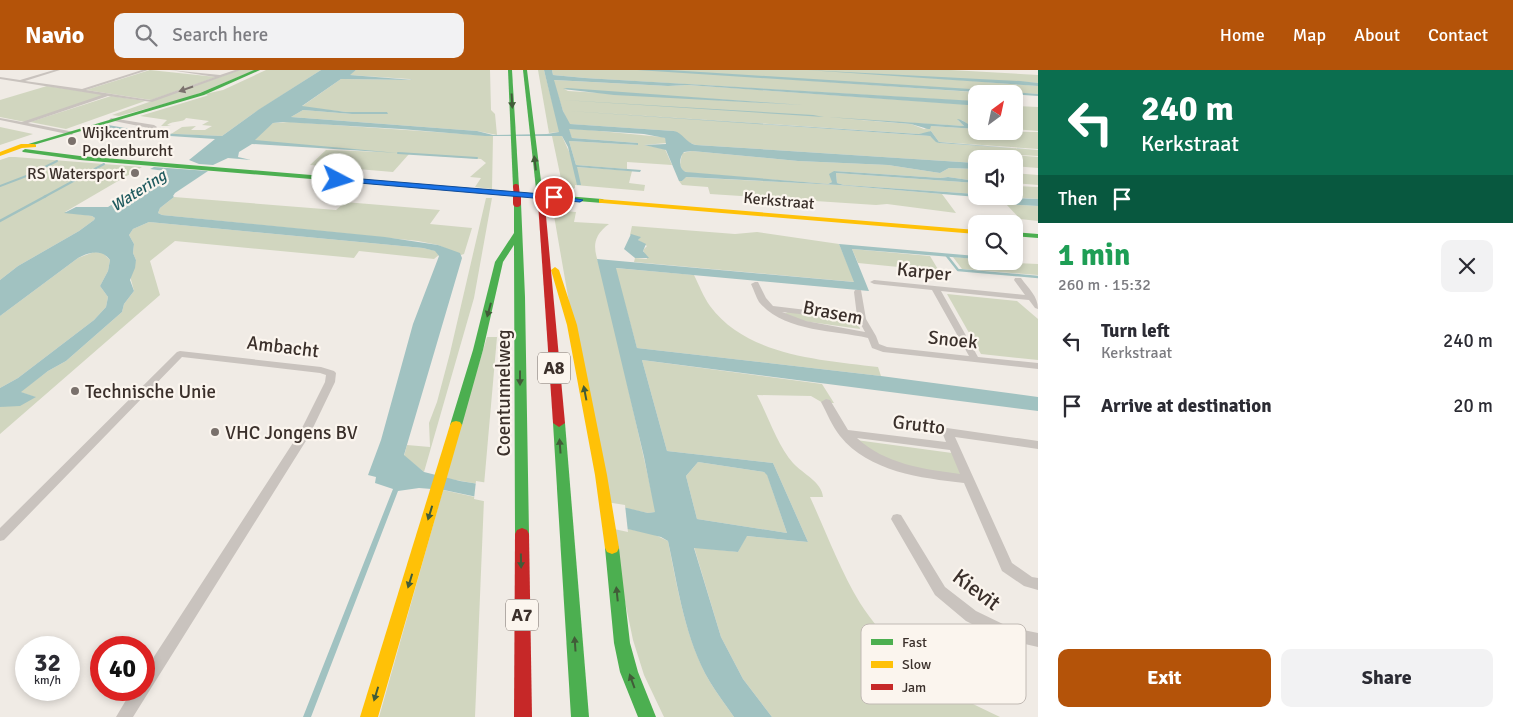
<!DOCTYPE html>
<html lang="en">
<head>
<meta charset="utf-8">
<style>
	:root { --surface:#fff; --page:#f2f2f3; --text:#2b2b33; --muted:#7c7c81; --accent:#b45309 }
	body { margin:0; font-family:Signika,sans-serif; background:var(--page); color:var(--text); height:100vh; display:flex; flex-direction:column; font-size:19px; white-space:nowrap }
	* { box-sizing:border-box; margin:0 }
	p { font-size:16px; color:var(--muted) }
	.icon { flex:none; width:28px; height:28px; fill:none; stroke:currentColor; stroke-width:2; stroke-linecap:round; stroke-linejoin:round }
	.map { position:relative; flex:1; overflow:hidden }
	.side { display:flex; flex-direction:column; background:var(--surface); width:475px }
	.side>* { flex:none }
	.banner { background:#0b6e4f; color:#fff; overflow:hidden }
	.needle { width:32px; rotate:33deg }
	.tools { position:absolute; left:968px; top:15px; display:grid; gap:10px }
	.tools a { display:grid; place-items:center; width:55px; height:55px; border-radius:10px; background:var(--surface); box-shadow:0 2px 8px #0003; font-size:25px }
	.speed { position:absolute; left:15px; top:566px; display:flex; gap:10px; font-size:25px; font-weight:700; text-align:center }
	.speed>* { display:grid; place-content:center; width:65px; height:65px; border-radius:50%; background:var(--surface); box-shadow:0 2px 8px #0003; line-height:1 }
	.speed small { font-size:12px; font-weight:400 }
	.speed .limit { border:8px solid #d22; background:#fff; color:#111 }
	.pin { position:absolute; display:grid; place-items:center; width:42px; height:42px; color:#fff; margin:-21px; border:2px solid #fff; border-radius:50%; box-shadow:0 1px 5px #0007 }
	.me { position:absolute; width:55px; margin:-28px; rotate:95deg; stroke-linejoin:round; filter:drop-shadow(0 0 4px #0008) }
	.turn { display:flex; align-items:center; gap:18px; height:105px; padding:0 20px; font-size:22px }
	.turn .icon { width:65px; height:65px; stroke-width:2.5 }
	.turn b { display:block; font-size:35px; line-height:42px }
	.then { display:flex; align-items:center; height:48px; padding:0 20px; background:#0003; gap:10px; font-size:19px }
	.round { display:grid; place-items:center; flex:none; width:52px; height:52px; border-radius:10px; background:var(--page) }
	.headline { display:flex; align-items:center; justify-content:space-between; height:85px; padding:0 20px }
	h1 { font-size:30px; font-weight:700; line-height:38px; color:#1e9e55 }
	.cta { display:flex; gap:10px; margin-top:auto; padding:10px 20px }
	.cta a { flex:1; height:58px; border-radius:10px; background:var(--accent); color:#fff; font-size:20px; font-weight:700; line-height:58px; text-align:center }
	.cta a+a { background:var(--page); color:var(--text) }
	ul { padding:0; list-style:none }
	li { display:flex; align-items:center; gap:15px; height:65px; padding:0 20px }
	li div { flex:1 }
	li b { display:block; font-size:19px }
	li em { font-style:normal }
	header { display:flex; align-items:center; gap:30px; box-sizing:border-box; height:70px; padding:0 25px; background:var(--accent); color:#fff }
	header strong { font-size:24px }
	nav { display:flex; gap:28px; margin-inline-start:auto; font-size:18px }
	.search { width:350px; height:45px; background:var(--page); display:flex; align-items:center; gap:12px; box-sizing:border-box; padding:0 18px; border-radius:10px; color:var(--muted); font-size:19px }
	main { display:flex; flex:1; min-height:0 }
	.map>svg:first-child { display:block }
	.green { fill:#d1d6bf; fill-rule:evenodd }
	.water { fill:#a1c2c1; fill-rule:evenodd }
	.pier { fill:#f0ebe5 }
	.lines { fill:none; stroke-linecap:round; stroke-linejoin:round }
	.stream-far1 { stroke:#a1c2c1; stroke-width:2 }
	.stream { stroke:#a1c2c1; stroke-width:2.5 }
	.street { fill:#c9c3be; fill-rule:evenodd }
	.fast { fill:#4caf50; fill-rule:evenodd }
	.slow { fill:#ffc107; fill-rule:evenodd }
	.jam { fill:#c62828; fill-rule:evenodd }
	.fast-bridge-far1 { stroke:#4caf50; stroke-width:6 }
	.fast-bridge { stroke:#4caf50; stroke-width:8 }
	.jam-bridge-far1 { stroke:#c62828; stroke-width:6 }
	.jam-bridge { stroke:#c62828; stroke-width:8 }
	.oneway { fill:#7b726d }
	.oneway2 { fill:#415c38 }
	.route { fill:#1a73e8; stroke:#114b97 }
	.poi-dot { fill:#7a716c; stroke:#fbf5ee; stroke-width:2 }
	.labels { text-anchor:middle; stroke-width:4.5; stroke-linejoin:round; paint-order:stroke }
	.far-poi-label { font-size:16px; fill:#3b302b; stroke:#fbf5ee; text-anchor:start }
	.far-water-label { font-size:16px; font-style:italic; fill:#1f5a5e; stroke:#fbf5ee }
	.far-street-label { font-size:16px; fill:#3b302b; stroke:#fbf5ee }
	.shield { fill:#fbf5ee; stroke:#756b66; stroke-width:1 }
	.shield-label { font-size:18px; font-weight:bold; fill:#3b302b }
	.street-label { font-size:19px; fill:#3b302b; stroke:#fbf5ee }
	.poi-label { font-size:19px; fill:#3b302b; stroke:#fbf5ee; text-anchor:start }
	.near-street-label { font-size:22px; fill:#3b302b; stroke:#fbf5ee }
	.key { fill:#fbf5ee; stroke:#c1bab4; stroke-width:1 }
	.key-label { font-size:14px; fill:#3b302b }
</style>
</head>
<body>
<header>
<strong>Navio</strong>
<div class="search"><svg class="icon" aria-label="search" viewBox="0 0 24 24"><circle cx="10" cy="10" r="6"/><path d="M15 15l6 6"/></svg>Search here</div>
<nav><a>Home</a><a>Map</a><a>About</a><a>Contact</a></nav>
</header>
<main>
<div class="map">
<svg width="1038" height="647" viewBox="0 0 1038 647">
	<rect width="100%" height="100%" fill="#f0ebe5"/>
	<g class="green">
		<polygon points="150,0 216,7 151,30 86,20"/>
		<polygon points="240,0 255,0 190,27 119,46 112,45"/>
		<path d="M266,0h55l-67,43 -32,23 -51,-2 11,-7 14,-1 -5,4h14l7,-4 -10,-1 7,-4 -23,-3c-2,5 -13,2 -19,7l4,1h-10l6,-6 -27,-4 66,-20 2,-1 -3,-1 18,-4z"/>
		<polygon points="356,0 490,0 491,40 495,44 497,65 477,61 291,47 303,40 352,44 387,42 346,42 301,37 341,9 412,10 409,9 349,5"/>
		<polygon points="538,0 544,0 560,62 549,63"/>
		<polygon points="552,0 951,0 1038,5 1038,13 907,6 1038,16 1038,24 657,0 1002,24 976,24 976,31 967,31 585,8 553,5"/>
		<path d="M553,10l115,6 20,-1 288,20v22l-6,-1 -8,-6h-4l6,6 -116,-7 63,5 13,5 7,-3 45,3v2l62,1v17l-99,-7 -8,-11 -4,2 -8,1 -331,-22 342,24 9,7 99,7v6l-53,-3 53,4v11l-24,-2v-7h-38v4l-280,-18 -6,-2 -16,-12 -105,-7 -6,-13zM564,19l239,16 -235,-14z"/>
		<polygon points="47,16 107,25 25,52 0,47 0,30"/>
		<polygon points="111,26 145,31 66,59 30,52"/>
		<polygon points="1014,36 1038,37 1038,61 1014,59"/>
		<polygon points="290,52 493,66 492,119 475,117 481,108 470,107 486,93 481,89 409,84 393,102 310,95 326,80 384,82 258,72 254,69 273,53"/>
		<polygon points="0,57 33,64 0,75"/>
		<polygon points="568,58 662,67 665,68 667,73 644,75 665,79 672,95 627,92 627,99 576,95 569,71 638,75 638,73 572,68"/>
		<polygon points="552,66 562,66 576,97 632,101 629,113 645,115 644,121 575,115 575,118 564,123"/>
		<polygon points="692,81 798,91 888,95 940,103 949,98 976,99 976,111 948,107 941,108 834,101 832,112 828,114 690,103 683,101 680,95 682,83"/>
		<polygon points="9,87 15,87 142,97 65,142 92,146 95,148 94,150 79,161 18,196 0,210 0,90"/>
		<polygon points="836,103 976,113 976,124 844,115 837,113"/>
		<polygon points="1014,103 1038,105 1038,115 1014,113"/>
		<polygon points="685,107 838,115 942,124 956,143 887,134 876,135 710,124 708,117 682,115 679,111 682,111"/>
		<polygon points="1014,116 1038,117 1038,129 1002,126 1014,126"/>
		<polygon points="174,127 336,140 345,132 440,140 430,154 472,158 464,184 461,185 438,175 418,171 162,145 158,143 160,138"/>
		<polygon points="486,128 492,128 474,228 424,402 404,386 407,375 430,377 429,353 437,332 450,283"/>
		<polygon points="1006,134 1038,136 1038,151 1020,149"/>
		<path d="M553,140l23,2 -2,10 35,2c-22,16 -13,31 -6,52l53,236 -8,1 -44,-9z"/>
		<polygon points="149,152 423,178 436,181 439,185 434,189 359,181 354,188 175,171 150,191 160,225 0,364 0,337 35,327 20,322 48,301 66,291 122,242 124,234 134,221 130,206 136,190 133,183 134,174 129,165 133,159"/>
		<polygon points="632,156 735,164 757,162 839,174 855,212 634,192 635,188 647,189 643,180 647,176 638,170 640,167 630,165"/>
		<polygon points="852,179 930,186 939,201 858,193"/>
		<polygon points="94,182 103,183 110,190 108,201 100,216 108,227 106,237 94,250 18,308 0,318 0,246 78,188"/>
		<polygon points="953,187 976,189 976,191 1038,194 1038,205 962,199"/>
		<path d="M615,198l79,7c5,10 9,21 16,31 37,50 111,54 168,61l3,9 -244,-28z"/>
		<polygon points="947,224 1017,231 1038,249 1038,290 981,284"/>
		<polygon points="788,242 857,250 860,259 803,251 784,244"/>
		<polygon points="487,267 497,267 484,415 444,408"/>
		<path d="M642,290l180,24 12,19h-11l-12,-7 -54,-1c11,21 21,51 36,68 10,11 29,19 30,34h-13c16,35 30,73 50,106 23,36 62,74 99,94 13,7 27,13 41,20h-228l-29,-38 -22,-42 -27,-90 44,5 8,-16 62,6 -35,-79 -106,-12z"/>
		<polygon points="856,370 952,383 961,405 910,398 883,389"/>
		<polygon points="698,392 764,402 767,404 787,463 697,449 686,406"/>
		<polygon points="443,420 484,429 475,647 379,647"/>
		<path d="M609,455l44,9 15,7c9,45 18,100 42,141 7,12 16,23 24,35h-70l-1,-2 -19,-40 -11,-35z"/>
	</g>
	<g class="water">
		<path d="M321,0h35l-6,5 64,5 -73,-1 -39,27 44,6h41l1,2h-36l-49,-4 -12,7 186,14 16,4 54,-1 12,-2 -15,-62h8l1,5 32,3 391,23v4h-9l-279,-20 -20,1 -114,-6 9,31 7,13 104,7c9,2 12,12 22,14l280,18v6l-27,-1 -9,5 -52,-8 -90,-4 -106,-10 -8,1c-5,5 -6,17 2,20l142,12 4,-2 -3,-8 5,-3 107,7 7,-1 28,4v2l-140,-10 1,10 7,2 132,9v2l62,3v7l-32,-2 -6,-5 -162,-14 -152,-8 -4,4h-3l-13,-31 -22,-5 22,-1 -1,-6 -21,-4 -75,-5 3,9 66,5v2l-69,-4 7,24 65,5 -1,2 -63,-5 4,18h-4l-9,-38 -6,-11h-77l-84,-7 -118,-7 -10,1 -18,17 143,13 -146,-9 -13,8 -1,5 13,3 -23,-2 -15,7 -14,-1 -10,-4 26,-21 -60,-4 -52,-8 5,-2 46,8 68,3 36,-26z"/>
		<polygon points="637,0 669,0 987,20 1038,24 1038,26"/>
		<polygon points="807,0 1020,11 1038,13 1038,16"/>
		<polygon points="567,18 803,35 614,25 563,19"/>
		<polygon points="563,30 813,45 824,47"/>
		<polygon points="569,41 919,64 931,61 939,72 1038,80 939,73 936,72 930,66"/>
		<path d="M828,47l136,9 -7,-7c8,1 11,7 19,8v2l-45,-3 -1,3h-2l-17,-5z"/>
		<path d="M154,97l54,4 -33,22 -2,3 1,1 -14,11 -2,5 4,2 223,22 53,8 22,8 2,5 -58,197 20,17 36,9 167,27 21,5 7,-1 -11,-55 -47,-198 257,23 -15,-38 137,12v3l-124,-10 17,42 -253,-23 21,80 244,28 157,21v14l-396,-51 25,91 106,12 35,79 -61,-6 -9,16 -44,-4 27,89 22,42 29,38h-38c-8,-12 -17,-23 -24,-35 -25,-42 -32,-95 -42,-141l-7,-4 -29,-7 -188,-40 -25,-2 -21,3 -87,226h-8l90,-228 -18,-6 1,-6 -8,-2 13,-35 32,-116 26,-68 -4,-5 -12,-3 -274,-26 -16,7 -4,6 5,9 -1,9 3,7 -1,8 -5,12 4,11 -10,13 -2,8 -56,49 -18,10 -27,21 15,5 -16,9 -20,1v-19l18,-10 76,-58 12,-13 2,-10 -8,-11 8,-15 2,-11c-8,-11 -21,-8 -32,-2l-78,58v-36l18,-14 61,-35 15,-11 1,-2 -3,-2 -28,-3 12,-6h32l57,-36 -15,-2zM698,392l66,10 3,3 20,58 -90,-14 -11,-43z"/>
		<polygon points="631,164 641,167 638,170 646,174 643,181 649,188 635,188 624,179"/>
	</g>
	<polygon class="pier" points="476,411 625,435 628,462 474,429"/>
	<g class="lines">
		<g class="stream-far1">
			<polyline points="398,83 477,88"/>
			<polyline points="33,103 57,91"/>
			<polyline points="80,107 104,94"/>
			<polyline points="0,116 29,105"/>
			<polyline points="44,127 77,109"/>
		</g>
		<g class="stream">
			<polyline points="0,151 46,126"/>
			<polyline points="947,186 958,200 1038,207"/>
		</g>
		<g class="street">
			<polygon points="54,0 60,0 25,11 82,19 142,0 148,0 86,20 150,30 215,7 170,0 220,5 235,0 241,0 152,32 108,26 28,53 74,62 72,65 0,50 0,48 22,52 102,25 0,9 0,7 20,10"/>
			<polygon points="111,48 154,55 157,57 154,59 109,50"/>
			<path d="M1015,208h6c7,10 17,18 17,31l-3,-1 -6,-8 -88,-9 37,66 60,6v6l-155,-17 -11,-4 -4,-10c-35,-8 -84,-6 -109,-36 -3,-5 -5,-12 -8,-18l4,-2h3l8,16 7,8 84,10 -3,-24 1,-2h6l5,29 10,17 3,8 8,3 82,9 -37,-66 -58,-6 -4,-2 4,-2 151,15 -11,-15zM782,242l77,9 6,11 -59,-11z"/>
			<polygon points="180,281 321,297 334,301 336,303 335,312 309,366 133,647 116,647 132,620 144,620 144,602 300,362 325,312 326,305 320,303 182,287 4,470 0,471 0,458 177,282"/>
			<path d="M826,329l4,1 18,30 98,12 -4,-10 1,-3 4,-1 91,13v8l-83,-12 57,126 20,14 6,1v12l-14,-4 -22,-15 -38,-88c-43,-5 -95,-11 -124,-47 -8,-10 -13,-23 -19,-34zM857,368l93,12 10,24c-37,-5 -75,-10 -103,-36z"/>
			<polygon points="897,444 901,445 945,517 976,541 1009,557 1038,563 1038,577 1002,569 966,551 935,525 891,449 893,445"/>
		</g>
		<g class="fast">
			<polygon points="254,0 260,0 204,25 30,76 25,75 200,23"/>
			<polygon points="508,0 512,0 519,117 516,119 513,117"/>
			<polygon points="523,0 527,0 542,119 539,121 536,119"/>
			<polygon points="25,79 80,86 602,129 606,131 602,133 80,90 23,82 22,81"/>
			<polygon points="514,131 521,133 525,227 529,464 527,468 522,470 517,468 515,464 514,175 503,192 483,280 462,355 460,358 452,358 450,355 473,280 495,192 514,163"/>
			<polygon points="1014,162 1038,164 1038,168 1014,166"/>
			<polygon points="559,349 565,353 589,647 571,647 553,353"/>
			<polygon points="612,472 617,474 619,478 630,573 638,602 656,647 638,647 620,602 614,573 605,478 607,474"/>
		</g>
		<g class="slow">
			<polygon points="34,74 36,75 36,77 22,78 0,86 0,82 21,74"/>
			<polygon points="599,129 976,160 976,164 602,133 599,133"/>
			<polygon points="555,197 559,200 577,255 607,405 619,478 617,482 612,484 607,482 605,478 595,405 567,255 551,200"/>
			<polygon points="456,351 460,352 462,355 378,647 360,647 450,355 452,352"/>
		</g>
		<g class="jam">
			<polygon points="538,133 545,135 565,353 559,357 553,353"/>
			<polygon points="522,458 527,460 529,464 532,647 514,647 515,464 517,460"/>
		</g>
		<polyline class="fast-bridge-far1" points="539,119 540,127"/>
		<polyline class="fast-bridge" points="540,126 541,135"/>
		<polyline class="jam-bridge-far1" points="516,117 517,127"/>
		<polyline class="jam-bridge" points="517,126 517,133"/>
	</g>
	<defs><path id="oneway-solid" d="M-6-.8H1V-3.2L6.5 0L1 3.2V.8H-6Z" transform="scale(1.25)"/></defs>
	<use class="oneway" href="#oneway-solid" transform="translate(186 19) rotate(161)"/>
	<g class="oneway2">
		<use href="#oneway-solid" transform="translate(512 31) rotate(87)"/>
		<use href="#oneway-solid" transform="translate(535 93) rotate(-97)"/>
		<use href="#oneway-solid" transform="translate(489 240) rotate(105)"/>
		<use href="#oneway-solid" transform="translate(520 308) rotate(90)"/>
		<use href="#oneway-solid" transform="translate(585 323) rotate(-101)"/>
		<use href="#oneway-solid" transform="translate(560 376) rotate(-94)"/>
		<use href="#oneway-solid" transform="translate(430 443) rotate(107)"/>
		<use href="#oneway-solid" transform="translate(521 491) rotate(89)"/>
		<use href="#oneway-solid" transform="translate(410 511) rotate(107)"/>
		<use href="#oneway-solid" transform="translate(617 524) rotate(-96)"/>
		<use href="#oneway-solid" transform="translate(575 574) rotate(-94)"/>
		<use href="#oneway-solid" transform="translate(632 611) rotate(-110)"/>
		<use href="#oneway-solid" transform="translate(376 624) rotate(107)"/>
	</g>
	<polygon class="route" points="338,107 554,125 583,130 580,132 336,111 335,110"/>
	<g class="poi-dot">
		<circle cx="72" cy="71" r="5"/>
		<circle cx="135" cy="103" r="5"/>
		<circle cx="75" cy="321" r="5"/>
		<circle cx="215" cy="362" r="5"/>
	</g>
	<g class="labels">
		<g class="far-poi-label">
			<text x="82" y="68">Wijkcentrum<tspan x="82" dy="18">Poelenburcht</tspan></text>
			<text x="125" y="109" text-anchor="end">RS Watersport</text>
		</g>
		<g class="far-water-label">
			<text transform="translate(138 120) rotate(-33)" y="6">Watering</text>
		</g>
		<g class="far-street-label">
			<text transform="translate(779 130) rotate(5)" y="6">Kerkstraat</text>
		</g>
		<g class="shield">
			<rect x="538" y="282.5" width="32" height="31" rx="4"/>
			<rect x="506" y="529.5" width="32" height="31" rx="4"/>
		</g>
		<g class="shield-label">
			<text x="554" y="304">A8</text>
			<text x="522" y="551">A7</text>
		</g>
		<g class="street-label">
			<text transform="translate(924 201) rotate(6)" y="7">Karper</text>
			<text transform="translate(833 242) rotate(11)" y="7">Brasem</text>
			<text transform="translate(953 269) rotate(6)" y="7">Snoek</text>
			<text transform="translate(283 276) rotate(7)" y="7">Ambacht</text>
			<text transform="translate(503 323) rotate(-90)" y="7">Coentunnelweg</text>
			<text transform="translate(919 354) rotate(7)" y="7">Grutto</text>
		</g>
		<g class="poi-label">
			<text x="85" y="328">Technische Unie</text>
			<text x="225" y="369">VHC Jongens BV</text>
		</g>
		<g class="near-street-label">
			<text transform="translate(977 519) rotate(37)" y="8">Kievit</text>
		</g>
	</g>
	<rect x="861" y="554" width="165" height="80" rx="8" class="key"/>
	<rect x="871" y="569" width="22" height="6" fill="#4caf50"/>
	<rect x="871" y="591" width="22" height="7" fill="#ffc107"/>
	<rect x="871" y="614" width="22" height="6" fill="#c62828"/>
	<g class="key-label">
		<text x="902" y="577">Fast</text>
		<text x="902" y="599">Slow</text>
		<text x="902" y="622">Jam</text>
	</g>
</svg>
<div class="tools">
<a><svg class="needle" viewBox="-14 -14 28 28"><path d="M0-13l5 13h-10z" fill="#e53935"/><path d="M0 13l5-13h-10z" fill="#7c7c81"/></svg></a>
<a><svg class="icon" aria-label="sound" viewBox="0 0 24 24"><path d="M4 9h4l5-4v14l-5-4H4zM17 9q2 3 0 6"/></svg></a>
<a><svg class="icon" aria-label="search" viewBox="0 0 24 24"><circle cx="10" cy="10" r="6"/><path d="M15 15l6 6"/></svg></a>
</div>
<div class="speed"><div>32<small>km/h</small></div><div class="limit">40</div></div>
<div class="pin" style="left:554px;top:127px;background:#d93025"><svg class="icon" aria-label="arrive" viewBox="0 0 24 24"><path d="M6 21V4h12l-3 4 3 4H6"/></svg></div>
<svg class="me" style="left:338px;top:110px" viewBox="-20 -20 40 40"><circle r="19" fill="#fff"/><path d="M0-13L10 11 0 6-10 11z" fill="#1a73e8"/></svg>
</div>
<section class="side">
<div class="banner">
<div class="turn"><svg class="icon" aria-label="left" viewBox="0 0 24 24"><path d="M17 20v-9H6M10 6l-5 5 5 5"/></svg><div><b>240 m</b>Kerkstraat</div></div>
<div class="then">Then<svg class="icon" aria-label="arrive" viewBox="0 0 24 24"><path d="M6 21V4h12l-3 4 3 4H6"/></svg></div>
</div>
<div class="headline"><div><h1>1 min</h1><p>260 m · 15:32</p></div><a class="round"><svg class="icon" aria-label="close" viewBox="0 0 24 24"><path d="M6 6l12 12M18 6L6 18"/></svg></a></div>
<ul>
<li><svg class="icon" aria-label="left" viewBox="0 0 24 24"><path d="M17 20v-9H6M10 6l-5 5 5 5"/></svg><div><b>Turn left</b><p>Kerkstraat</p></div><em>240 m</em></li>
<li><svg class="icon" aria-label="arrive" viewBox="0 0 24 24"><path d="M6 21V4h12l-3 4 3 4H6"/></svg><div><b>Arrive at destination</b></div><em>20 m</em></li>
</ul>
<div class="cta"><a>Exit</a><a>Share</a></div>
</section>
</main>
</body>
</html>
